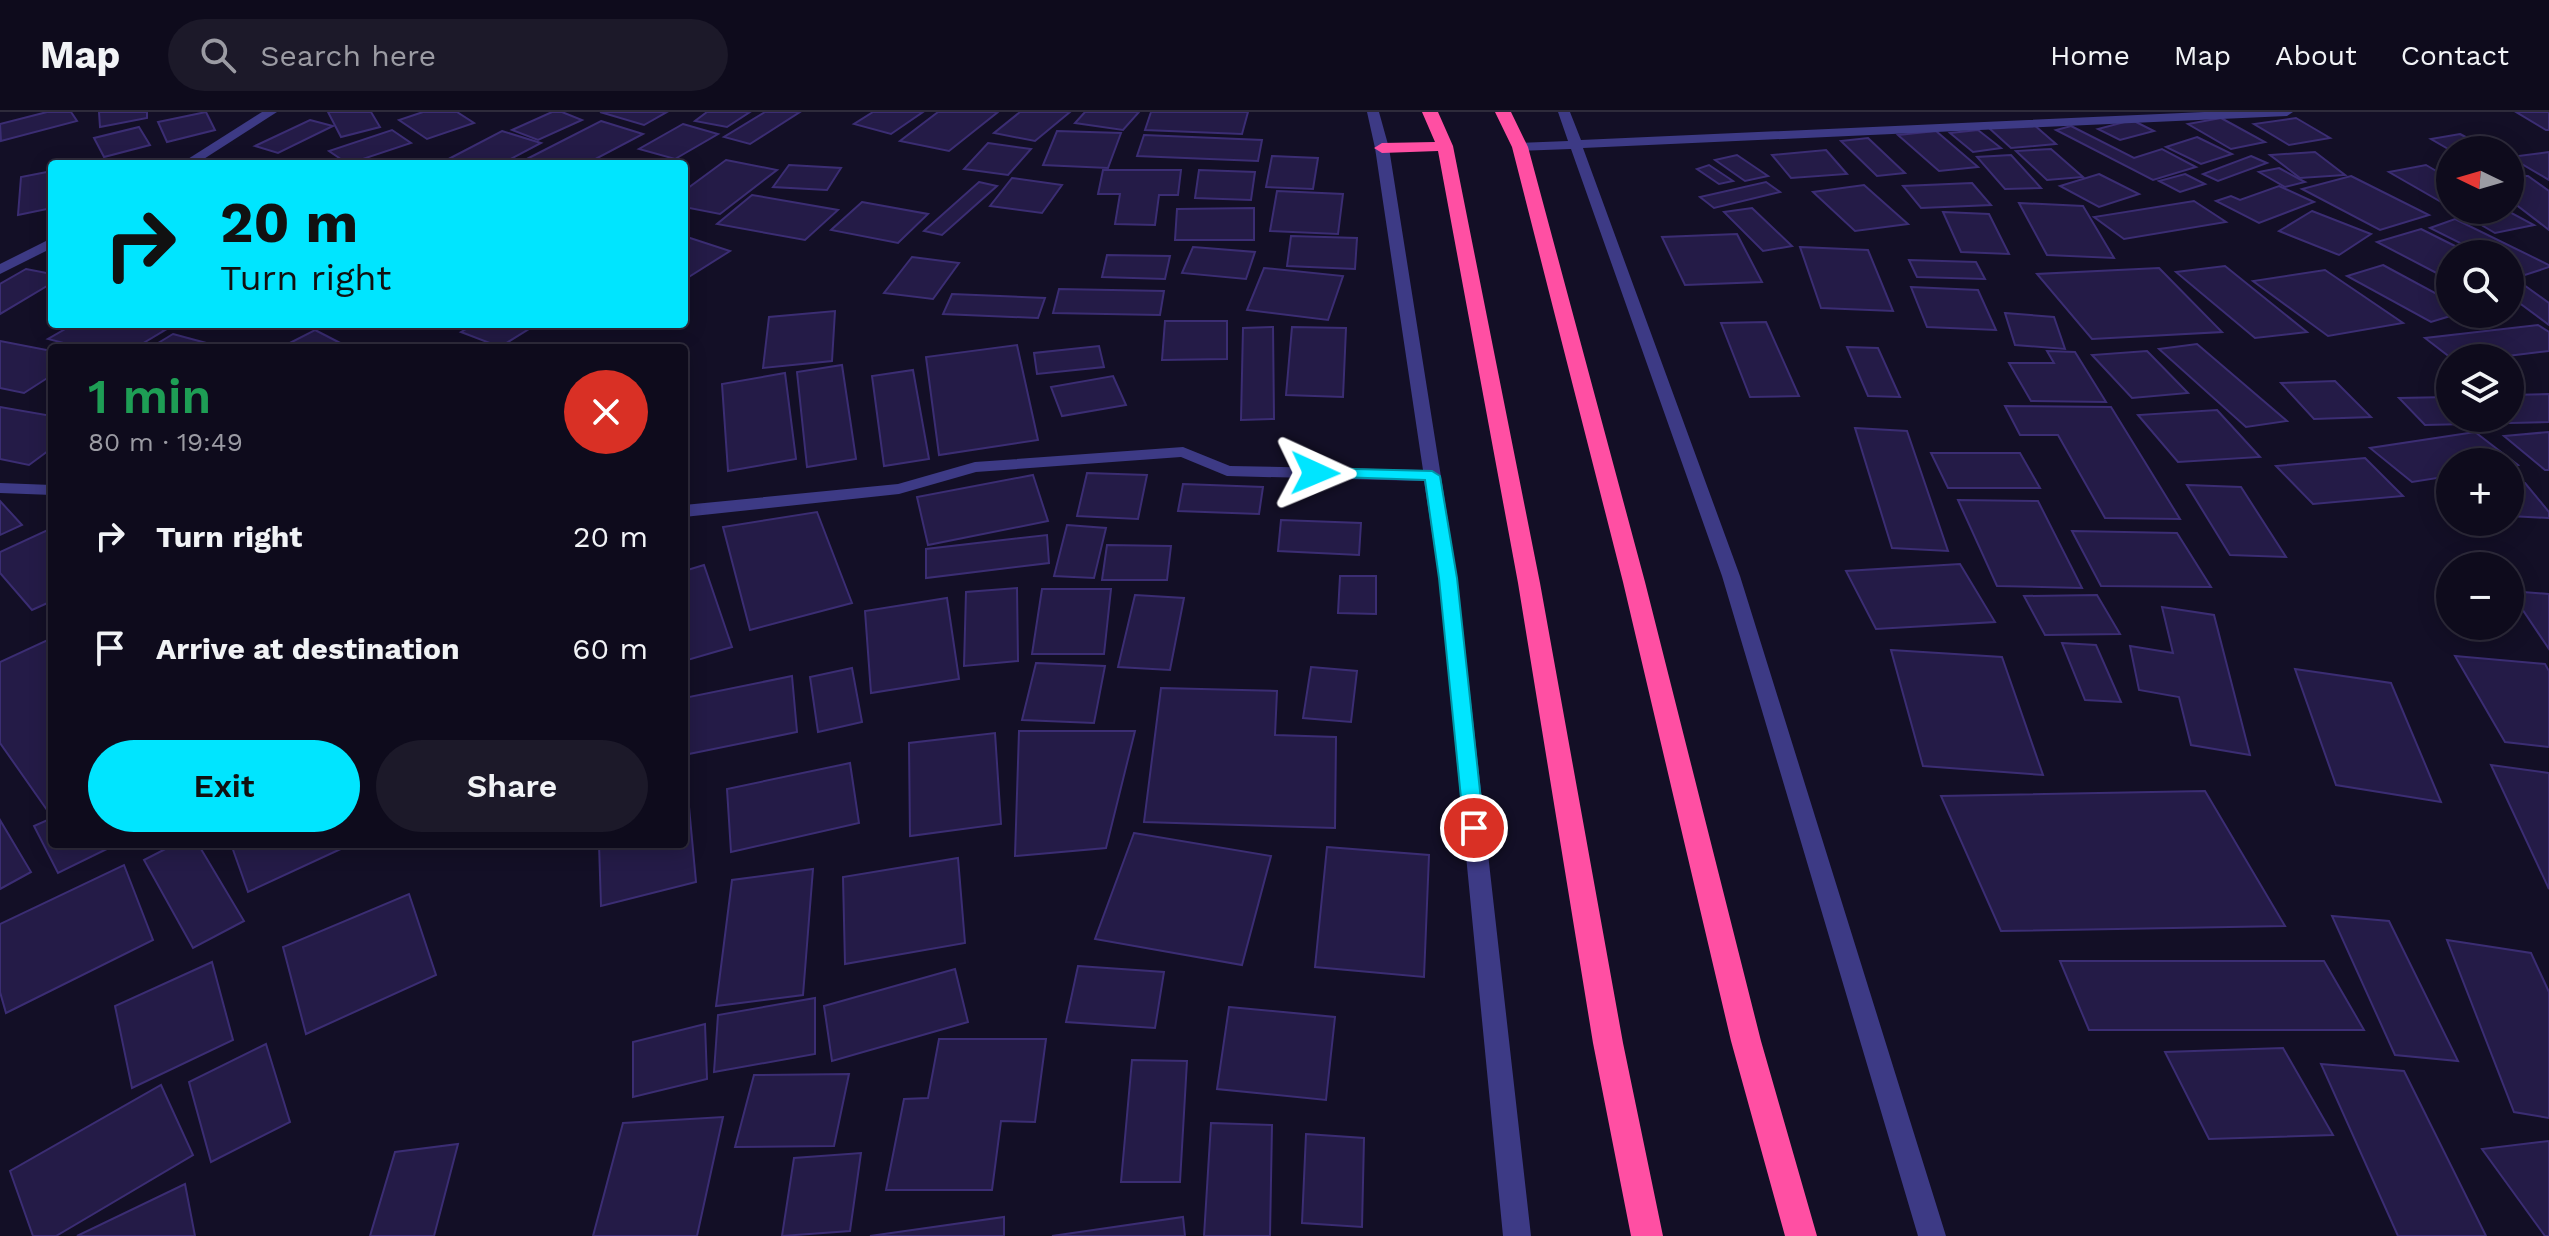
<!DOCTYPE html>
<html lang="en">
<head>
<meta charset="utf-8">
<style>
	:root { --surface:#0e0b1c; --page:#1c1929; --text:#f1f3f6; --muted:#9b9ba3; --line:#2e2b3b; --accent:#00e5ff }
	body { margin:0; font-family:"Work Sans",sans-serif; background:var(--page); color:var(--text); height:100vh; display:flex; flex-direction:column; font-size:30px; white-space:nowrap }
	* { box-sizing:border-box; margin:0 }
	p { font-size:26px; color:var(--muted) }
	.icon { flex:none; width:44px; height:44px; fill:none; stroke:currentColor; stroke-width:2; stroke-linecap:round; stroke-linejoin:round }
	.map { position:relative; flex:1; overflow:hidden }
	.panel { position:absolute; left:48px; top:232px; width:640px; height:504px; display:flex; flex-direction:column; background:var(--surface); border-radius:8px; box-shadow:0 4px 20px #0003,0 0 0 2px var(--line) }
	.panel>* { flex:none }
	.banner { position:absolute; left:48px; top:48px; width:640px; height:168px; border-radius:8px; box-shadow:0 4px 20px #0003,0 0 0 2px var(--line); background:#00e5ff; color:#111; overflow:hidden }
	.needle { width:52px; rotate:275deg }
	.tools { position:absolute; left:2436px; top:24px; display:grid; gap:16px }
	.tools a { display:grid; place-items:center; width:88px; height:88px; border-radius:50%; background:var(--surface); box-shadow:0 4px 20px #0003,0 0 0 2px var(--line); font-size:40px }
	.pin { position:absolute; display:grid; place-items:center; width:68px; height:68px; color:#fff; margin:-34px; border:4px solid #fff; border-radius:50%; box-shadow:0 2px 8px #0007 }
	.me { position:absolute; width:88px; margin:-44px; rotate:91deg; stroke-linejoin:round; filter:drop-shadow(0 0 6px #0008) }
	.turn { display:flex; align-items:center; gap:28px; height:168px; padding:0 40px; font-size:36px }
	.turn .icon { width:104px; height:104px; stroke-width:2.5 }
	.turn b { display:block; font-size:56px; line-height:68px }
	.round { display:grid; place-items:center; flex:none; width:84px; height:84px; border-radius:42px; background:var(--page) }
	.head { display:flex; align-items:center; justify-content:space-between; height:136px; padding:0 40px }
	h1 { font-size:48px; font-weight:600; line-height:60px; color:#1e9e55 }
	.action { display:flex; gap:16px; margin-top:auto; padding:16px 40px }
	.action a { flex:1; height:92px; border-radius:48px; background:var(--accent); color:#111; font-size:32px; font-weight:600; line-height:92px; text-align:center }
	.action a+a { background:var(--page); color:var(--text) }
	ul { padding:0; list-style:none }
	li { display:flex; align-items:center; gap:24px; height:112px; padding:0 40px }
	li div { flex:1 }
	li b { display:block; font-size:30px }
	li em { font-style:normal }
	header { display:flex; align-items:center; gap:48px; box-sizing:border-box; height:112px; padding:0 40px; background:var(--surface); border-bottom:2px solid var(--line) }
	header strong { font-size:38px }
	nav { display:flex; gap:44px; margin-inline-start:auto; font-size:28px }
	.search { width:560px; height:72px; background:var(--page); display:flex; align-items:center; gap:20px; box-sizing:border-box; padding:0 28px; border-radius:44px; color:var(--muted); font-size:30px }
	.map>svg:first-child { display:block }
	.building { fill:#241b47; stroke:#3b2d73; stroke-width:2 }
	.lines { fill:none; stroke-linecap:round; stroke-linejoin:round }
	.minor { fill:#3d3a85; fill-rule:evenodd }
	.highway { fill:#ff4fa3; fill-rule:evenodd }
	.route { fill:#00e5ff; stroke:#0095a6; stroke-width:2 }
</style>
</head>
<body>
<header>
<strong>Map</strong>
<div class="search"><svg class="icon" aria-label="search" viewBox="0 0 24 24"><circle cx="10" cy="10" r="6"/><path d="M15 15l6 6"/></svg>Search here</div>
<nav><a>Home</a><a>Map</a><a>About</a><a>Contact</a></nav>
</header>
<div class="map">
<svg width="2549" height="1124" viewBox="0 0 2549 1124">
	<rect width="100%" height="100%" fill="#130f26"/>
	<g class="building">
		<polygon points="47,0 71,0 77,9 1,29 0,12"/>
		<polygon points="99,0 147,0 147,6 100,15"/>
		<polygon points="206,0 215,18 167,30 158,10"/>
		<polygon points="328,0 371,0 380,15 341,25"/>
		<polygon points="423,0 457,0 474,11 427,27 399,8"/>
		<polygon points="552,0 562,0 582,8 538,28 512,18"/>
		<polygon points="600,0 667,0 644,13"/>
		<polygon points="707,0 750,0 727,15 695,9"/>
		<polygon points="765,0 800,0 750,32 724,25"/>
		<polygon points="873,0 923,0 891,22 854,12"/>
		<polygon points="938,0 998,0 949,39 900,29"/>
		<polygon points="1020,0 1070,0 1035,29 994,21"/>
		<polygon points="1085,0 1139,0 1123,18 1075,11"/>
		<polygon points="1151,0 1248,0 1242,22 1145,18"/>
		<polygon points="2516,0 2549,0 2549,18 2546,18"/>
		<polygon points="2221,6 2265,30 2231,37 2188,12"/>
		<polygon points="2296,6 2330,26 2289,33 2254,12"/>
		<polygon points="310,8 333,14 278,41 255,34"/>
		<polygon points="2132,8 2154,19 2120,28 2098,17"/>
		<polygon points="601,9 643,22 586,52 517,52"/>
		<polygon points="683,12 718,22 675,47 639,37"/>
		<polygon points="2033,12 2056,32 2011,36 1989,16"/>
		<polygon points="2071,14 2134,46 2162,37 2196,55 2153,68 2056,18"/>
		<polygon points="139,15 150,33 104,45 94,26"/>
		<polygon points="392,18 411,31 348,52 329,39"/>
		<polygon points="1978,18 2001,36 1973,40 1950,21"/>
		<polygon points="502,19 541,31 501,52 439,52"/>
		<polygon points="1057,19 1121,21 1108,56 1043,53"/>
		<polygon points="1936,19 1978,55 1939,59 1898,23"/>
		<polygon points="2460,22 2490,38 2450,38 2431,27"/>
		<polygon points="1144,23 1262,28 1258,49 1137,44"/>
		<polygon points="2197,25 2232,42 2201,52 2166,35"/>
		<polygon points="1868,26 1905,61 1877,64 1841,29"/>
		<polygon points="988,31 1031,37 1008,63 964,57"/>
		<polygon points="2051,37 2083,65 2047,68 2016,39"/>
		<polygon points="1826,38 1847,62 1791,66 1772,43"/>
		<polygon points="2315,40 2345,63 2300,66 2270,43"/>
		<polygon points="2549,40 2549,68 2510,45"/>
		<polygon points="1737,43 1768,64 1745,69 1715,48"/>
		<polygon points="2011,43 2041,76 2005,77 1977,45"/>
		<polygon points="1272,44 1318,46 1313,77 1266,75"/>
		<polygon points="2251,44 2267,51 2218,69 2203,62"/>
		<polygon points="726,48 777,58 720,102 684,95 684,79"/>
		<polygon points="789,53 841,56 827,78 773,75"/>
		<polygon points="1709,53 1733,69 1719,72 1697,57"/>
		<polygon points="2426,53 2450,67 2450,95 2389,60"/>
		<polygon points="2279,56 2305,70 2285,75 2259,60"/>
		<polygon points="1103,58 1181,58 1178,83 1159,83 1155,113 1115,112 1120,82 1098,82"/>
		<polygon points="1199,58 1255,60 1251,88 1195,86"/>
		<polygon points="52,59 52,96 18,103 21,65"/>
		<polygon points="2099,62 2139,82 2099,95 2060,74"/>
		<polygon points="2185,62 2205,72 2180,80 2159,69"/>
		<polygon points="2351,64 2429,103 2380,118 2302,77"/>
		<polygon points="2510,64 2528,64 2549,79 2549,118 2510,88"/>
		<polygon points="1012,66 1062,73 1042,101 990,94"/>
		<polygon points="979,70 997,74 942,123 924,119"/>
		<polygon points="1766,70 1780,80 1714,96 1700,85"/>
		<polygon points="1972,71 1991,93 1921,96 1903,74"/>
		<polygon points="1864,73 1908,112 1855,119 1813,80"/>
		<polygon points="2279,74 2314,90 2259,111 2216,89 2231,84 2240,88"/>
		<polygon points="1277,79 1343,82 1338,122 1270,119"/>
		<polygon points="752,83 838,98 805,128 717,112"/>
		<polygon points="2194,89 2226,110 2124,127 2094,105"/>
		<polygon points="862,90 928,102 898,131 831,118"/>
		<polygon points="2019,91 2083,94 2114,146 2047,143"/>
		<polygon points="1254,96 1254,128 1175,128 1177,97"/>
		<polygon points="1752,96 1792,134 1763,139 1724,100"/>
		<polygon points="2456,98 2506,98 2534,113 2495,121"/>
		<polygon points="2312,99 2371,122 2339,143 2279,119"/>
		<polygon points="1943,100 1989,102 2009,142 1961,140"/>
		<polygon points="2455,107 2549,153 2549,155 2525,163 2510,156 2510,142 2482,142 2430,116"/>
		<polygon points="2421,117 2471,142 2450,142 2450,168 2377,130"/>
		<polygon points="1737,122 1762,170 1685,173 1662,125"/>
		<polygon points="684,124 730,139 684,168"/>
		<polygon points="1291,124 1357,126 1355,157 1287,154"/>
		<polygon points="1193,135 1255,140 1246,167 1182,161"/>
		<polygon points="1800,135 1868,138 1893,199 1821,196"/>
		<polygon points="1107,143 1170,144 1165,167 1102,165"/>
		<polygon points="912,145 959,151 933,187 884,181"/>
		<polygon points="1909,148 1976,150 1985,167 1917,165"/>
		<polygon points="2383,153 2450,189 2450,202 2457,202 2431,210 2347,164"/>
		<polygon points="2225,154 2307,220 2255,226 2176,160"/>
		<polygon points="1264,156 1343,164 1328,208 1247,198"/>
		<polygon points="2159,156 2222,220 2092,227 2037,162"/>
		<polygon points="26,157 52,162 52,171 0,202 0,172"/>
		<polygon points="2325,158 2403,211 2328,224 2253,169"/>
		<polygon points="2524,173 2549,191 2549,213 2510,184 2510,174"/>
		<polygon points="1911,175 1978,178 1996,218 1927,215"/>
		<polygon points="1059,177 1164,179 1160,203 1053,201"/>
		<polygon points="952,182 1045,186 1038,206 943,202"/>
		<polygon points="835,199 832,249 763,256 769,205"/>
		<polygon points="2005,201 2054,205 2065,237 2015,233"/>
		<polygon points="1165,209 1227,209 1227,247 1162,248"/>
		<polygon points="1766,210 1799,284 1750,285 1721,211"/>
		<polygon points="74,212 142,212 165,218 135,236 83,236 48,227"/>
		<polygon points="475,212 537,212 500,235 461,220"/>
		<polygon points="2538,213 2549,220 2549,239 2491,246 2451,246 2425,226"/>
		<polygon points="1273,215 1274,307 1241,308 1243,216"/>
		<polygon points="1292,215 1346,216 1343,285 1286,283"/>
		<polygon points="315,218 350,236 280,236"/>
		<polygon points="173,222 225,236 150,236"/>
		<polygon points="0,229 52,239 52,263 24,281 0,276"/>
		<polygon points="2197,232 2287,309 2246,315 2159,237"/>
		<polygon points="1017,233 1038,328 939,343 926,245"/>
		<polygon points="1099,234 1104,255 1037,262 1034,241"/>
		<polygon points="1847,235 1878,236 1900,285 1868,284"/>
		<polygon points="2047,239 2075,240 2106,290 2031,289 2009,251 2054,251"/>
		<polygon points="2147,239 2188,281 2132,286 2092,243"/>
		<polygon points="842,253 856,347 807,355 797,260"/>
		<polygon points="913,258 929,347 884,354 872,264"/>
		<polygon points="785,261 796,347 728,359 722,272"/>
		<polygon points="1113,264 1126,293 1062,304 1051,275"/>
		<polygon points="2335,269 2371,305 2314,307 2281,271"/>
		<polygon points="2549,282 2549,310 2425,313 2399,286 2450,285 2450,306 2510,306 2510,283"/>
		<polygon points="2005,294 2111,295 2180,407 2105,406 2058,323 2020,323"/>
		<polygon points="0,295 52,304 52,336 29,353 0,347"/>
		<polygon points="2217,298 2260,345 2178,350 2138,303"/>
		<polygon points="1855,316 1907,319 1948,439 1892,436"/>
		<polygon points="2475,320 2518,353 2510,355 2510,350 2450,350 2450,364 2412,370 2370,336"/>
		<polygon points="2549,320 2549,358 2545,358 2504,324"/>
		<polygon points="1931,341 2020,341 2040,376 1948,376"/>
		<polygon points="2365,346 2403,384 2313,392 2276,354"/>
		<polygon points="1087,361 1147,363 1138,407 1077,404"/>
		<polygon points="1033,363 1048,409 928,433 917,385"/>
		<polygon points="2510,370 2525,371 2549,400 2549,406 2510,404"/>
		<polygon points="1183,372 1263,375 1259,402 1178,399"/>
		<polygon points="2187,373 2241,375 2286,445 2230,443"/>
		<polygon points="1958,388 2038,389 2082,476 1997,474"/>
		<polygon points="0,389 22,413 0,423"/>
		<polygon points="817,400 852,491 750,518 723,415"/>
		<polygon points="1281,408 1361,411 1359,443 1278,439"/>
		<polygon points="1067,413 1106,416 1094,466 1054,464"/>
		<polygon points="52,416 52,489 32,498 0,461 0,440"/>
		<polygon points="2072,419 2177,421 2211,475 2101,474"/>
		<polygon points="1047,423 1049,451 926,466 926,437"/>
		<polygon points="1107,433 1171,434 1167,468 1102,468"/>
		<polygon points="1960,452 1995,510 1876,517 1846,459"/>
		<polygon points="704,453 732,535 684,549 684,459"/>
		<polygon points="1340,464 1376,464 1376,502 1338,501"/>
		<polygon points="1017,476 1018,549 964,554 966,480"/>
		<polygon points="1042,477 1111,477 1104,542 1032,542"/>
		<polygon points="2510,479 2549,482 2549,537"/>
		<polygon points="1135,483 1184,486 1170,558 1118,555"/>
		<polygon points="2097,483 2120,522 2045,523 2024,484"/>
		<polygon points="947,486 959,567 871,581 865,499"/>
		<polygon points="2162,495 2214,503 2250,643 2191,633 2179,585 2139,578 2130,534 2173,541"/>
		<polygon points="52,526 52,695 47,698 0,631 0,550"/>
		<polygon points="2062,531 2096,533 2121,590 2085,588"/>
		<polygon points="1891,538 2002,545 2043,663 1923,654"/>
		<polygon points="2455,544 2545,552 2549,559 2549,635 2505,630"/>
		<polygon points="1036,551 1105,554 1094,611 1022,608"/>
		<polygon points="1311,555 1357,559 1351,610 1303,606"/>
		<polygon points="852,556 862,610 818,620 810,565"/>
		<polygon points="2295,557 2391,571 2441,690 2336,673"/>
		<polygon points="792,564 797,620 684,643 684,586"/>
		<polygon points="1161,576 1277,579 1275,623 1336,625 1335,716 1144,710"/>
		<polygon points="1019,619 1135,619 1106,736 1015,744"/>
		<polygon points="995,621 1001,712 910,724 909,631"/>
		<polygon points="850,651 859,711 731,740 727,677"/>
		<polygon points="2491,653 2549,661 2549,777"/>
		<polygon points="2205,679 2285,814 2001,819 1941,684"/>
		<polygon points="688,684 696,770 601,794 599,732 684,732 684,685"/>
		<polygon points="52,706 52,732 117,732 58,761 34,714"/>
		<polygon points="0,708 31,760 0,777"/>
		<polygon points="1134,721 1271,744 1242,853 1095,827"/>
		<polygon points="175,732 198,732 244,809 193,836 144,748"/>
		<polygon points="231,732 341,732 343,736 248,780"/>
		<polygon points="1327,735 1429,743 1424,865 1315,855"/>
		<polygon points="958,746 965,831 845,852 843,765"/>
		<polygon points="124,753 153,828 6,901 0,880 0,812"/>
		<polygon points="813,757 803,883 716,894 732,768"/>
		<polygon points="409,782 436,863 306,922 283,835"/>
		<polygon points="2332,804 2389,809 2458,949 2395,943"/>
		<polygon points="2447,828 2531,841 2549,880 2549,1006 2514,1000"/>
		<polygon points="2060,849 2324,849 2364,918 2089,918"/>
		<polygon points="212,850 233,928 132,976 115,894"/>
		<polygon points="1078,854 1164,860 1155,916 1066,910"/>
		<polygon points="955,857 968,910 832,949 824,894"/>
		<polygon points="815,886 815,942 714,960 718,903"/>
		<polygon points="1229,895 1335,905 1326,988 1217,977"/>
		<polygon points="705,912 707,967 633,985 633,930"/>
		<polygon points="939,927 1046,927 1035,1010 1001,1009 992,1078 886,1078 904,987 928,986"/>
		<polygon points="266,932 290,1010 211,1050 189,970"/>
		<polygon points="2283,936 2333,1023 2209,1027 2165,940"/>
		<polygon points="1132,948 1187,949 1180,1070 1121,1070"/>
		<polygon points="2321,952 2404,959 2486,1124 2398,1124"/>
		<polygon points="849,962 834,1034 735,1035 754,963"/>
		<polygon points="161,973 193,1043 56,1124 33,1124 10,1059"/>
		<polygon points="723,1005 697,1124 593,1124 623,1011"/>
		<polygon points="1211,1011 1272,1013 1270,1124 1204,1124"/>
		<polygon points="1306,1022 1364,1026 1362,1115 1302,1111"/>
		<polygon points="2549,1029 2549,1124 2545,1124 2482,1037"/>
		<polygon points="458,1032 434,1124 370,1124 395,1040"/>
		<polygon points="861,1041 850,1119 782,1124 794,1046"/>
		<polygon points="185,1072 195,1124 77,1124"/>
		<polygon points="1004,1105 1004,1124 870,1124"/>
		<polygon points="1183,1105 1185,1124 1052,1124"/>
	</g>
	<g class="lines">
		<g class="minor">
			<polygon points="262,0 277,0 196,52 180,52"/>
			<polygon points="1367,0 1379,0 1389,36 1457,466 1531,1124 1503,1124 1439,466 1424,369 1227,364 1181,345 976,360 899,382 684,405 684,393 898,372 975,350 1183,335 1230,354 1423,358 1375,36"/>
			<polygon points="1558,0 1570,0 1581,28 2204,0 2293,0 2287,4 1583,36 1740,464 1946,1124 1918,1124 1722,464 1571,37 1520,39 1513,35 1520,31 1568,29"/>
			<polygon points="52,126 52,136 0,162 0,152"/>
			<polygon points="0,371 52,373 52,383 0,381"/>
		</g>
		<g class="highway">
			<polygon points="1422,0 1438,0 1453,34 1540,471 1623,931 1663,1124 1631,1124 1593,931 1518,471 1438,39 1382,41 1374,36 1382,31 1435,30"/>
			<polygon points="1495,0 1511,0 1528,35 1645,470 1761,929 1817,1124 1785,1124 1731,929 1623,470 1512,35"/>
		</g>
	</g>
	<polygon class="route" points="1315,356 1432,359 1440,364 1457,466 1484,716 1481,722 1467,722 1464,716 1439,466 1425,368 1309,364 1307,361"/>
</svg>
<div class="tools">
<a><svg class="needle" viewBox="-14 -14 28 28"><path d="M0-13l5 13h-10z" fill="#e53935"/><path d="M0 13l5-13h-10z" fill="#9b9ba3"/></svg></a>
<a><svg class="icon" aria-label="search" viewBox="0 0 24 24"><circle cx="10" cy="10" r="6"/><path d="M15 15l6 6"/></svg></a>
<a><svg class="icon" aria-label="layers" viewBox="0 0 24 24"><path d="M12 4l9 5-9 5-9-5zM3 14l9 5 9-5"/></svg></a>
<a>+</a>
<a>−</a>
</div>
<div class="pin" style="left:1474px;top:716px;background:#d93025"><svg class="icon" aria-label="arrive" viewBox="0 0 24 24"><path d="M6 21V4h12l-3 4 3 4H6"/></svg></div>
<svg class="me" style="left:1315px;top:361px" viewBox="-20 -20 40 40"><path d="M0-17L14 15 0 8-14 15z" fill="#00e5ff" stroke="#fff" stroke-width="4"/></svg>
<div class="banner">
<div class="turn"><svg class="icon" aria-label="right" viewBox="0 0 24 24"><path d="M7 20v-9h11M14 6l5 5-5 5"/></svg><div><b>20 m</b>Turn right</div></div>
</div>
<section class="panel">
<div class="head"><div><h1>1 min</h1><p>80 m · 19:49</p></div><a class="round" style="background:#d93025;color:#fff"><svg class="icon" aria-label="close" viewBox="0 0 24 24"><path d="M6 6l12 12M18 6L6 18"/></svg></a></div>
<ul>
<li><svg class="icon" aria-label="right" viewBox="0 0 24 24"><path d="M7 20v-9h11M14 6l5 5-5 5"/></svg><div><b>Turn right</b></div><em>20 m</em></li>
<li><svg class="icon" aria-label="arrive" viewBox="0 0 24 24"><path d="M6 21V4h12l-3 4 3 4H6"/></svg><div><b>Arrive at destination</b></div><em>60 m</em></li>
</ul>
<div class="action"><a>Exit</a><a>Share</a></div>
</section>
</div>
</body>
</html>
